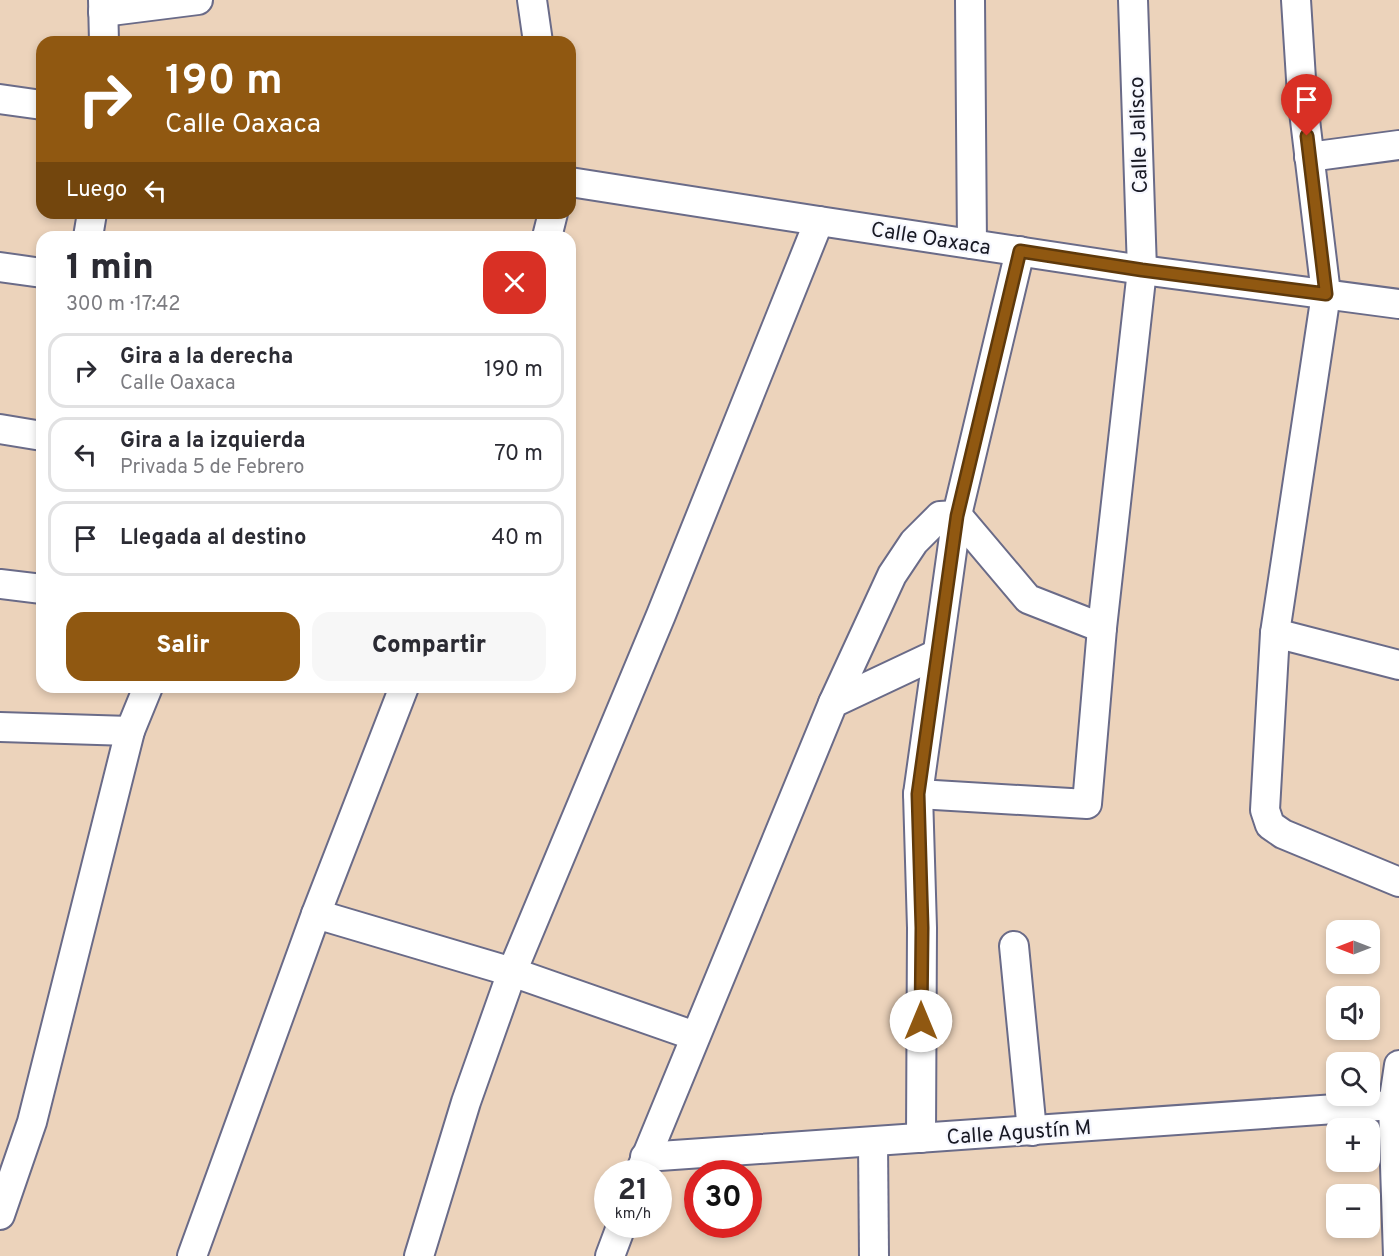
<!DOCTYPE html>
<html lang="es">
<head>
<meta charset="utf-8">
<style>
	:root { --surface:#fff; --page:#f7f7f7; --text:#2b2b33; --muted:#7c7c81; --line:#e1e1e2; --accent:#905811 }
	body { margin:0; font-family:Overpass,sans-serif; background:var(--page); color:var(--text); height:100vh; display:flex; flex-direction:column; font-size:22px; white-space:nowrap }
	* { box-sizing:border-box; margin:0 }
	p { font-size:20px; color:var(--muted) }
	.icon { flex:none; width:33px; height:33px; fill:none; stroke:currentColor; stroke-width:2; stroke-linecap:round; stroke-linejoin:round }
	.map { position:relative; flex:1; overflow:hidden }
	.sheet { position:absolute; left:36px; top:231px; width:540px; height:462px; display:flex; flex-direction:column; background:var(--surface); border-radius:18px; box-shadow:0 3px 9px #0003 }
	.sheet>* { flex:none }
	.guide { position:absolute; left:36px; top:36px; width:540px; height:183px; border-radius:18px; box-shadow:0 3px 9px #0003; background:#905811; color:#fff; overflow:hidden }
	.needle { width:39px; rotate:270deg }
	.controls { position:absolute; left:1326px; top:920px; display:grid; gap:12px }
	.controls a { display:grid; place-items:center; width:54px; height:54px; border-radius:12px; background:var(--surface); box-shadow:0 3px 9px #0003; font-size:30px }
	.speed { position:absolute; left:594px; top:1160px; display:flex; gap:12px; font-size:30px; font-weight:700; text-align:center }
	.speed>* { display:grid; place-content:center; width:78px; height:78px; border-radius:50%; background:var(--surface); box-shadow:0 3px 9px #0003; line-height:1 }
	.speed small { font-size:15px; font-weight:400 }
	.speed .limit { border:9px solid #d22; background:#fff; color:#111 }
	.pin { position:absolute; display:grid; place-items:center; width:51px; height:51px; color:#fff; margin:-62px -26px; border-radius:50% 50% 50% 0; rotate:-45deg; box-shadow:0 0 6px #0007 }
	.pin .icon { rotate:45deg }
	.me { position:absolute; width:66px; margin:-33px; rotate:0deg; stroke-linejoin:round; filter:drop-shadow(0 0 4px #0008) }
	.turn { display:flex; align-items:center; gap:21px; height:126px; padding:0 30px; font-size:27px }
	.turn .icon { width:78px; height:78px; stroke-width:2.5 }
	.turn b { display:block; font-size:42px; line-height:51px }
	.then { display:flex; align-items:center; height:57px; padding:0 30px; background:#0003; gap:12px; font-size:22px }
	.round { display:grid; place-items:center; flex:none; width:63px; height:63px; border-radius:18px; background:var(--page) }
	.summary { display:flex; align-items:center; justify-content:space-between; height:102px; padding:0 30px }
	h1 { font-size:36px; font-weight:800; line-height:45px }
	.action { display:flex; gap:12px; margin-top:auto; padding:12px 30px }
	.action a { flex:1; height:69px; border-radius:18px; background:var(--accent); color:#fff; font-size:24px; font-weight:800; line-height:69px; text-align:center }
	.action a+a { background:var(--page); color:var(--text) }
	ul { padding:0; list-style:none }
	li { display:flex; align-items:center; gap:18px; height:75px; margin:0 12px 9px; padding:0 18px; border:3px solid var(--line); border-radius:18px }
	li div { flex:1 }
	li b { display:block; font-size:22px }
	li em { font-style:normal }
	.map>svg:first-child { display:block }
	.green { fill:#ecd3bb; fill-rule:evenodd }
	.lines { fill:none; stroke-linecap:round; stroke-linejoin:round }
	.street-casing { stroke:#6a6b88; stroke-width:32 }
	.street { stroke:#fff; stroke-width:28 }
	.route-casing { stroke:#5e390b; stroke-width:15 }
	.route { stroke:#905811; stroke-width:10 }
	.labels { text-anchor:middle; stroke-width:4.5; stroke-linejoin:round; paint-order:stroke }
	.street-label { font-size:21px; fill:#181924; stroke:#f6f7fe }
</style>
</head>
<body>
<div class="map">
<svg width="1399" height="1256" viewBox="0 0 1399 1256">
	<rect width="100%" height="100%" fill="#f6f7fe"/>
	<path class="green" d="M0,0h1399v1256h-1399zM42,42h528v171h-528zM42,237h528v450h-528zM1336,930h34v33h-34zM1336,996h34v33h-34zM1336,1062h34v33h-34zM1336,1128h34v33h-34zM608,1173h50v51h-50zM698,1173h50v51h-50zM1336,1194h34v33h-34z"/>
	<g class="lines">
		<g class="street-casing">
			<g id="street">
				<polyline points="103,0 104,42"/>
				<polyline points="532,0 538,42"/>
				<polyline points="970,0 972,244"/>
				<polyline points="1296,0 1302,95 1326,294 1275,633 1265,810 1270,825 1283,834 1399,882"/>
				<polyline points="103,12 198,0"/>
				<polyline points="0,99 42,105"/>
				<polyline points="1309,157 1399,145"/>
				<polyline points="570,182 819,221 1142,270 1399,304"/>
				<polyline points="88,237 92,213"/>
				<polyline points="547,237 553,213"/>
				<polyline points="0,267 42,273"/>
				<polyline points="0,429 42,436"/>
				<polyline points="0,584 42,589"/>
				<polyline points="1275,633 1399,665"/>
				<polyline points="833,703 892,575 914,542 940,516 957,515 1028,599 1102,628"/>
				<polyline points="0,727 130,731"/>
				<polyline points="918,794 1087,804 1102,628 1142,270 1133,0"/>
				<polyline points="316,914 512,972 695,1036"/>
				<polyline points="1014,946 1032,1131"/>
				<polyline points="921,1138 922,928 918,794 957,515 1020,251"/>
				<polyline points="873,1142 874,1256"/>
				<polyline points="645,1157 1393,1105"/>
				<polyline points="640,1172 833,703 937,654"/>
				<polyline points="0,1215 32,1122 130,731 148,687"/>
				<polyline points="192,1256 316,914 404,687"/>
				<polyline points="419,1256 466,1102 512,972 661,615 819,221"/>
				<polyline points="610,1256 622,1224"/>
				<polyline points="1398,1256 1393,1105 1399,1065"/>
			</g>
		</g>
		<use href="#street" class="street"/>
	</g>
	<g class="lines">
		<g class="route-casing">
			<polyline id="route" points="921,1021 922,928 918,794 957,516 1020,251 1142,270 1326,294 1307,136"/>
		</g>
		<use href="#route" class="route"/>
	</g>
	<g class="labels">
		<g class="street-label">
			<text transform="translate(1138 135) rotate(-92)" y="7">Calle Jalisco</text>
			<text transform="translate(931 238) rotate(9)" y="7">Calle Oaxaca</text>
			<text transform="translate(1019 1132) rotate(-4)" y="7">Calle Agustín M</text>
		</g>
	</g>
</svg>
<div class="controls">
<a><svg class="needle" viewBox="-14 -14 28 28"><path d="M0-13l5 13h-10z" fill="#e53935"/><path d="M0 13l5-13h-10z" fill="#7c7c81"/></svg></a>
<a><svg class="icon" aria-label="sound" viewBox="0 0 24 24"><path d="M4 9h4l5-4v14l-5-4H4zM17 9q2 3 0 6"/></svg></a>
<a><svg class="icon" aria-label="search" viewBox="0 0 24 24"><circle cx="10" cy="10" r="6"/><path d="M15 15l6 6"/></svg></a>
<a>+</a>
<a>−</a>
</div>
<div class="speed"><div>21<small>km/h</small></div><div class="limit">30</div></div>
<div class="pin" style="left:1307px;top:136px;background:#d93025"><svg class="icon" aria-label="arrive" viewBox="0 0 24 24"><path d="M6 21V4h12l-3 4 3 4H6"/></svg></div>
<svg class="me" style="left:921px;top:1021px" viewBox="-20 -20 40 40"><circle r="19" fill="#fff"/><path d="M0-13L10 11 0 6-10 11z" fill="#905811"/></svg>
<div class="guide">
<div class="turn"><svg class="icon" aria-label="right" viewBox="0 0 24 24"><path d="M7 20v-9h11M14 6l5 5-5 5"/></svg><div><b>190 m</b>Calle Oaxaca</div></div>
<div class="then">Luego<svg class="icon" aria-label="left" viewBox="0 0 24 24"><path d="M17 20v-9H6M10 6l-5 5 5 5"/></svg></div>
</div>
<section class="sheet">
<div class="summary"><div><h1>1 min</h1><p>300 m · 17:42</p></div><a class="round" style="background:#d93025;color:#fff"><svg class="icon" aria-label="close" viewBox="0 0 24 24"><path d="M6 6l12 12M18 6L6 18"/></svg></a></div>
<ul>
<li><svg class="icon" aria-label="right" viewBox="0 0 24 24"><path d="M7 20v-9h11M14 6l5 5-5 5"/></svg><div><b>Gira a la derecha</b><p>Calle Oaxaca</p></div><em>190 m</em></li>
<li><svg class="icon" aria-label="left" viewBox="0 0 24 24"><path d="M17 20v-9H6M10 6l-5 5 5 5"/></svg><div><b>Gira a la izquierda</b><p>Privada 5 de Febrero</p></div><em>70 m</em></li>
<li><svg class="icon" aria-label="arrive" viewBox="0 0 24 24"><path d="M6 21V4h12l-3 4 3 4H6"/></svg><div><b>Llegada al destino</b></div><em>40 m</em></li>
</ul>
<div class="action"><a>Salir</a><a>Compartir</a></div>
</section>
</div>
</body>
</html>
